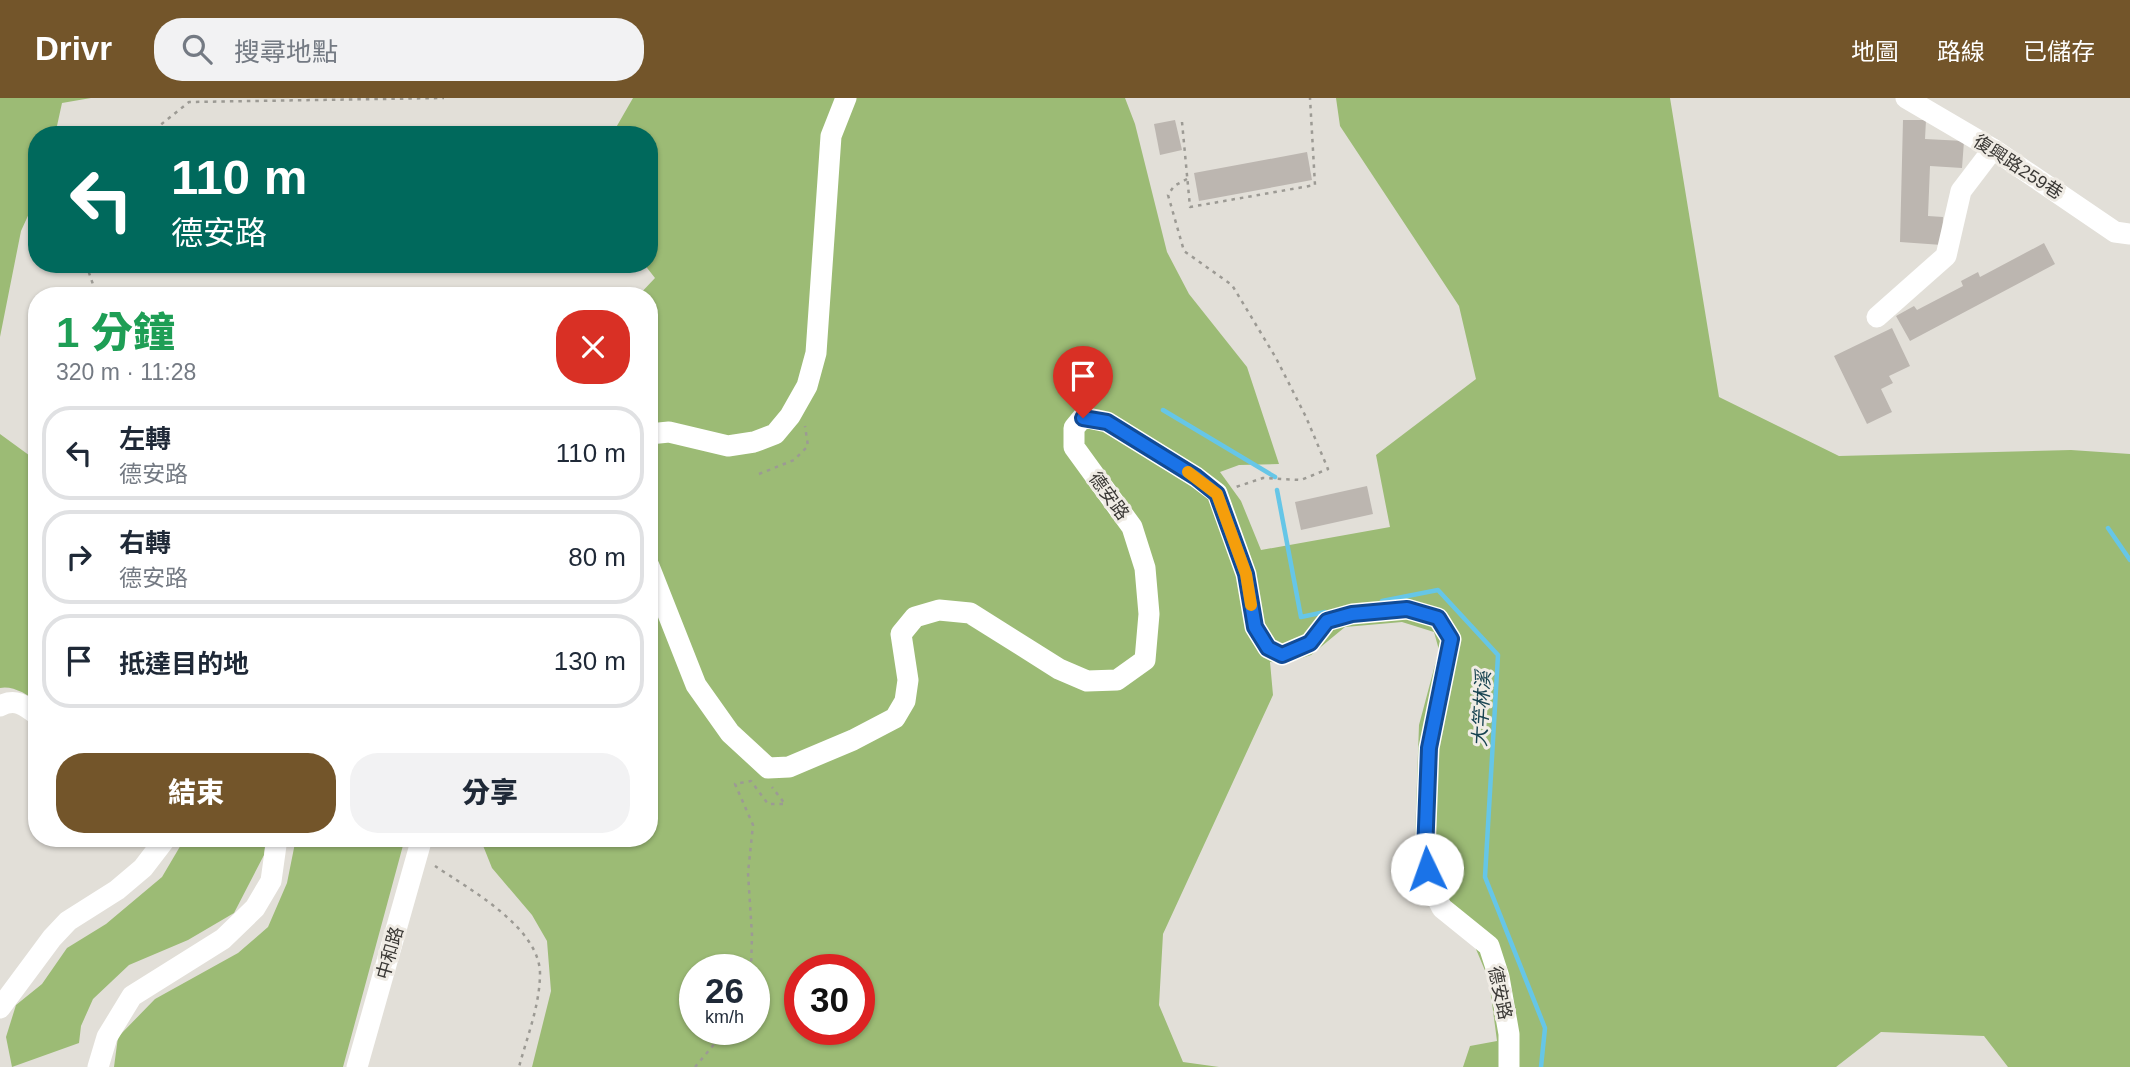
<!DOCTYPE html>
<html lang="zh-TW">
<head>
<meta charset="utf-8">
<style>
	:root { --surface:#fff; --page:#f2f2f3; --text:#1f2937; --muted:#747a83; --line:#e0e1e3; --accent:#73552a }
	body { margin:0; font-family:Helvetica,"Noto Sans TC",sans-serif; background:var(--page); color:var(--text); height:100vh; display:flex; flex-direction:column; font-size:26px; white-space:nowrap }
	* { box-sizing:border-box; margin:0 }
	p { font-size:23px; color:var(--muted) }
	.icon { flex:none; width:38px; height:38px; fill:none; stroke:currentColor; stroke-width:2; stroke-linecap:round; stroke-linejoin:round }
	.map { position:relative; flex:1; overflow:hidden }
	.side { position:absolute; left:28px; top:189px; width:630px; height:560px; display:flex; flex-direction:column; background:var(--surface); border-radius:28px; box-shadow:0 2px 5px #0004 }
	.side>* { flex:none }
	.top-card { position:absolute; left:28px; top:28px; width:630px; height:147px; border-radius:28px; box-shadow:0 2px 5px #0004; background:#00695c; color:#fff; overflow:hidden }
	.speed { position:absolute; left:679px; top:856px; display:flex; gap:14px; font-size:35px; font-weight:700; text-align:center }
	.speed>* { display:grid; place-content:center; width:91px; height:91px; border-radius:50%; background:var(--surface); box-shadow:0 2px 5px #0004; line-height:1 }
	.speed small { font-size:18px; font-weight:400 }
	.speed .limit { border:10px solid #d22; background:#fff; color:#111 }
	.pin { position:absolute; display:grid; place-items:center; width:60px; height:60px; color:#fff; margin:-72px -30px; border-radius:50% 50% 50% 0; rotate:-45deg; box-shadow:0 0 7px #0007 }
	.pin .icon { rotate:45deg }
	.me { position:absolute; width:77px; margin:-38px; rotate:357deg; stroke-linejoin:round; filter:drop-shadow(0 0 5px #0008) }
	.turn { display:flex; align-items:center; gap:24px; height:147px; padding:0 28px; font-size:32px }
	.turn .icon { width:91px; height:91px; stroke-width:2.5 }
	.turn b { display:block; font-size:49px; line-height:60px }
	.round { display:grid; place-items:center; flex:none; width:74px; height:74px; border-radius:28px; background:var(--page) }
	.head { display:flex; align-items:center; justify-content:space-between; height:119px; padding:0 28px }
	h1 { font-size:42px; font-weight:800; line-height:52px; color:#1e9e55 }
	.button { display:flex; gap:14px; margin-top:auto; padding:14px 28px }
	.button a { flex:1; height:80px; border-radius:28px; background:var(--accent); color:#fff; font-size:28px; font-weight:800; line-height:80px; text-align:center }
	.button a+a { background:var(--page); color:var(--text) }
	ul { padding:0; list-style:none }
	li { display:flex; align-items:center; gap:21px; height:94px; margin:0 14px 10px; padding:0 14px; border:4px solid var(--line); border-radius:28px }
	li div { flex:1 }
	li b { display:block; font-size:26px }
	li em { font-style:normal }
	header { display:flex; align-items:center; gap:42px; box-sizing:border-box; height:98px; padding:0 35px; background:var(--accent); color:#fff }
	header strong { font-size:33px }
	nav { display:flex; gap:38px; margin-inline-start:auto; font-size:24px }
	.search { width:490px; height:63px; background:var(--page); display:flex; align-items:center; gap:18px; box-sizing:border-box; padding:0 24px; border-radius:28px; color:var(--muted); font-size:26px }
	.map>svg:first-child { display:block }
	.forest { fill:#9cbb75; fill-rule:evenodd }
	.lines { fill:none; stroke-linecap:round; stroke-linejoin:round }
	.stream { stroke:#66c6e7; stroke-width:4.5 }
	.building { fill:#bcb6b0 }
	.path { stroke:#9c9a94; stroke-width:2.5; stroke-dasharray:3.5 5; stroke-linecap:butt }
	.minor { stroke:#fff; stroke-width:21 }
	.route-casing { stroke:#114b97; stroke-width:18 }
	.route { stroke:#1a73e8; stroke-width:12 }
	.slow { stroke:#f59e0b; stroke-width:12 }
	.labels { text-anchor:middle; stroke-width:6; stroke-linejoin:round; paint-order:stroke }
	.street-label { font-size:18px; fill:#3a3835; stroke:#f0ece5 }
	.water-label { font-size:19px; font-style:italic; fill:#184351; stroke:#f0ece5 }
</style>
</head>
<body>
<header>
<strong>Drivr</strong>
<div class="search"><svg class="icon" aria-label="search" viewBox="0 0 24 24"><circle cx="10" cy="10" r="6"/><path d="M15 15l6 6"/></svg>搜尋地點</div>
<nav><a>地圖</a><a>路線</a><a>已儲存</a></nav>
</header>
<div class="map">
<svg width="2130" height="969" viewBox="0 0 2130 969">
	<rect width="100%" height="100%" fill="#e2dfd8"/>
	<g class="forest">
		<polygon points="0,0 91,0 62,5 55,37 37,37 37,98 21,133 0,239"/>
		<path d="M633,0h492l10,26 32,128 22,42 58,73 32,97 -40,1 -19,7 21,29 20,49 129,-23 -14,-72 100,-76 -17,-73 -119,-180 -4,-28h334l49,299 120,59 232,-6 59,4v613h-122l-24,-31 -103,-4 -45,35h-373l7,-21 27,-5 -8,-61 -16,-38 -39,-28 -16,-30 -3,-45 4,-114 20,-75 -5,-18 -32,-10 -57,5 -34,28 -24,8 -17,-1 3,33 -110,239 -4,71 24,57 36,5h-687l19,-76 -4,-50 -15,-26 -40,-47 -12,-30h169v-542h-11l17,-18 -11,-14h5v-129h-31l-4,-4zM695,872h59v59h-59zM800,872h59v59h-59z"/>
		<path d="M0,336l37,27v242c-8,-9 -26,-18 -37,-15z"/>
		<polygon points="185,740 266,740 264,757 234,815 188,842 129,867 93,901 81,928 79,945 12,969 6,939 16,907 42,886 67,850 106,826 162,779"/>
		<polygon points="296,740 405,740 343,969 114,969 118,939 155,901 238,855 268,829 287,785"/>
	</g>
	<g class="lines">
		<g class="stream">
			<polyline points="1163,312 1275,379"/>
			<polyline points="1277,392 1301,519 1325,514"/>
			<polyline points="2108,430 2130,462"/>
			<polyline points="1382,503 1438,492 1498,557 1485,779 1545,930 1541,969"/>
		</g>
	</g>
	<g class="building">
		<polygon points="1175,22 1182,52 1160,57 1154,26"/>
		<polygon points="1903,22 1926,22 1925,41 1964,43 1962,70 1930,68 1928,118 1943,119 1942,147 1900,144"/>
		<polygon points="1307,54 1312,82 1199,103 1194,75"/>
		<polygon points="2044,145 2055,166 1910,243 1896,218 1914,208 1917,212 1963,188 1961,183 1978,174 1980,179"/>
		<polygon points="1892,230 1910,268 1889,278 1893,285 1881,291 1892,314 1867,326 1834,258"/>
		<polygon points="1367,388 1373,416 1301,432 1295,404"/>
	</g>
	<g class="lines">
		<g class="path">
			<polyline points="1182,24 1190,109 1315,87 1310,0"/>
			<polyline points="148,37 189,4 444,0"/>
			<polyline points="1187,81 1174,88 1168,97 1184,153 1232,187 1276,260 1306,319 1328,371 1301,382 1263,380 1233,390"/>
			<polyline points="86,166 97,198"/>
			<polyline points="759,376 794,362 808,348 805,328"/>
			<path d="M435,768c34,23 104,61 105,107 0,32 -13,64 -21,94"/>
			<polyline points="751,872 752,837 748,775 753,727 735,686 751,683 768,706 785,706 772,689"/>
			<polyline points="695,969 727,931"/>
		</g>
		<g class="minor">
			<polyline points="1906,0 1993,51 2115,134 2130,136"/>
			<polyline points="1877,219 1946,158 1961,93 1993,51"/>
			<polyline points="649,336 669,334 728,348 754,344 775,336 790,318 807,288 816,255 831,38 846,0"/>
			<polyline points="649,468 696,587 730,635 768,670 789,669 853,642 895,620 905,603 908,582 901,536 915,519 939,512 970,515 1059,571 1087,583 1117,582 1145,562 1149,516 1145,470 1132,429 1074,349 1074,330 1083,319 1107,324 1196,379 1217,395 1246,476 1255,529 1268,550 1282,557 1310,545 1327,523 1352,516 1407,511 1438,520 1451,541 1429,650 1425,755 1430,787 1442,810 1489,848 1499,879 1509,936 1509,969"/>
			<path d="M0,608c15,-8 25,-1 37,9"/>
			<polyline points="0,910 52,840 68,823 117,792 143,770 166,740"/>
			<polyline points="98,969 107,939 132,898 223,841 255,810 271,783 277,740"/>
			<polyline points="357,969 422,740"/>
		</g>
	</g>
	<g class="lines">
		<g class="route-casing">
			<polyline id="route" points="1083,320 1107,324 1196,379 1217,396 1246,476 1255,529 1268,550 1282,557 1310,545 1327,523 1352,516 1407,511 1438,520 1451,541 1429,650 1425,755 1427,771"/>
		</g>
		<use href="#route" class="route"/>
		<polyline class="slow" points="1188,374 1217,396 1246,476 1251,507"/>
	</g>
	<g class="labels">
		<g class="street-label">
			<text transform="translate(2018 69) rotate(33)" y="6">復興路259巷</text>
			<text transform="translate(1109 398) rotate(54)" y="6">德安路</text>
			<text transform="translate(390 855) rotate(-74)" y="6">中和路</text>
			<text transform="translate(1500 895) rotate(78)" y="6">德安路</text>
		</g>
		<g class="water-label">
			<text transform="translate(1481 611) rotate(-87)" y="7">大竿林溪</text>
		</g>
	</g>
</svg>
<div class="speed"><div>26<small>km/h</small></div><div class="limit">30</div></div>
<div class="pin" style="left:1083px;top:320px;background:#d93025"><svg class="icon" aria-label="arrive" viewBox="0 0 24 24"><path d="M6 21V4h12l-3 4 3 4H6"/></svg></div>
<svg class="me" style="left:1427px;top:771px" viewBox="-20 -20 40 40"><circle r="19" fill="#fff"/><path d="M0-13L10 11 0 6-10 11z" fill="#1a73e8"/></svg>
<div class="top-card">
<div class="turn"><svg class="icon" aria-label="left" viewBox="0 0 24 24"><path d="M17 20v-9H6M10 6l-5 5 5 5"/></svg><div><b>110 m</b>德安路</div></div>
</div>
<section class="side">
<div class="head"><div><h1>1 分鐘</h1><p>320 m · 11:28</p></div><a class="round" style="background:#d93025;color:#fff"><svg class="icon" aria-label="close" viewBox="0 0 24 24"><path d="M6 6l12 12M18 6L6 18"/></svg></a></div>
<ul>
<li><svg class="icon" aria-label="left" viewBox="0 0 24 24"><path d="M17 20v-9H6M10 6l-5 5 5 5"/></svg><div><b>左轉</b><p>德安路</p></div><em>110 m</em></li>
<li><svg class="icon" aria-label="right" viewBox="0 0 24 24"><path d="M7 20v-9h11M14 6l5 5-5 5"/></svg><div><b>右轉</b><p>德安路</p></div><em>80 m</em></li>
<li><svg class="icon" aria-label="arrive" viewBox="0 0 24 24"><path d="M6 21V4h12l-3 4 3 4H6"/></svg><div><b>抵達目的地</b></div><em>130 m</em></li>
</ul>
<div class="button"><a>結束</a><a>分享</a></div>
</section>
</div>
</body>
</html>
